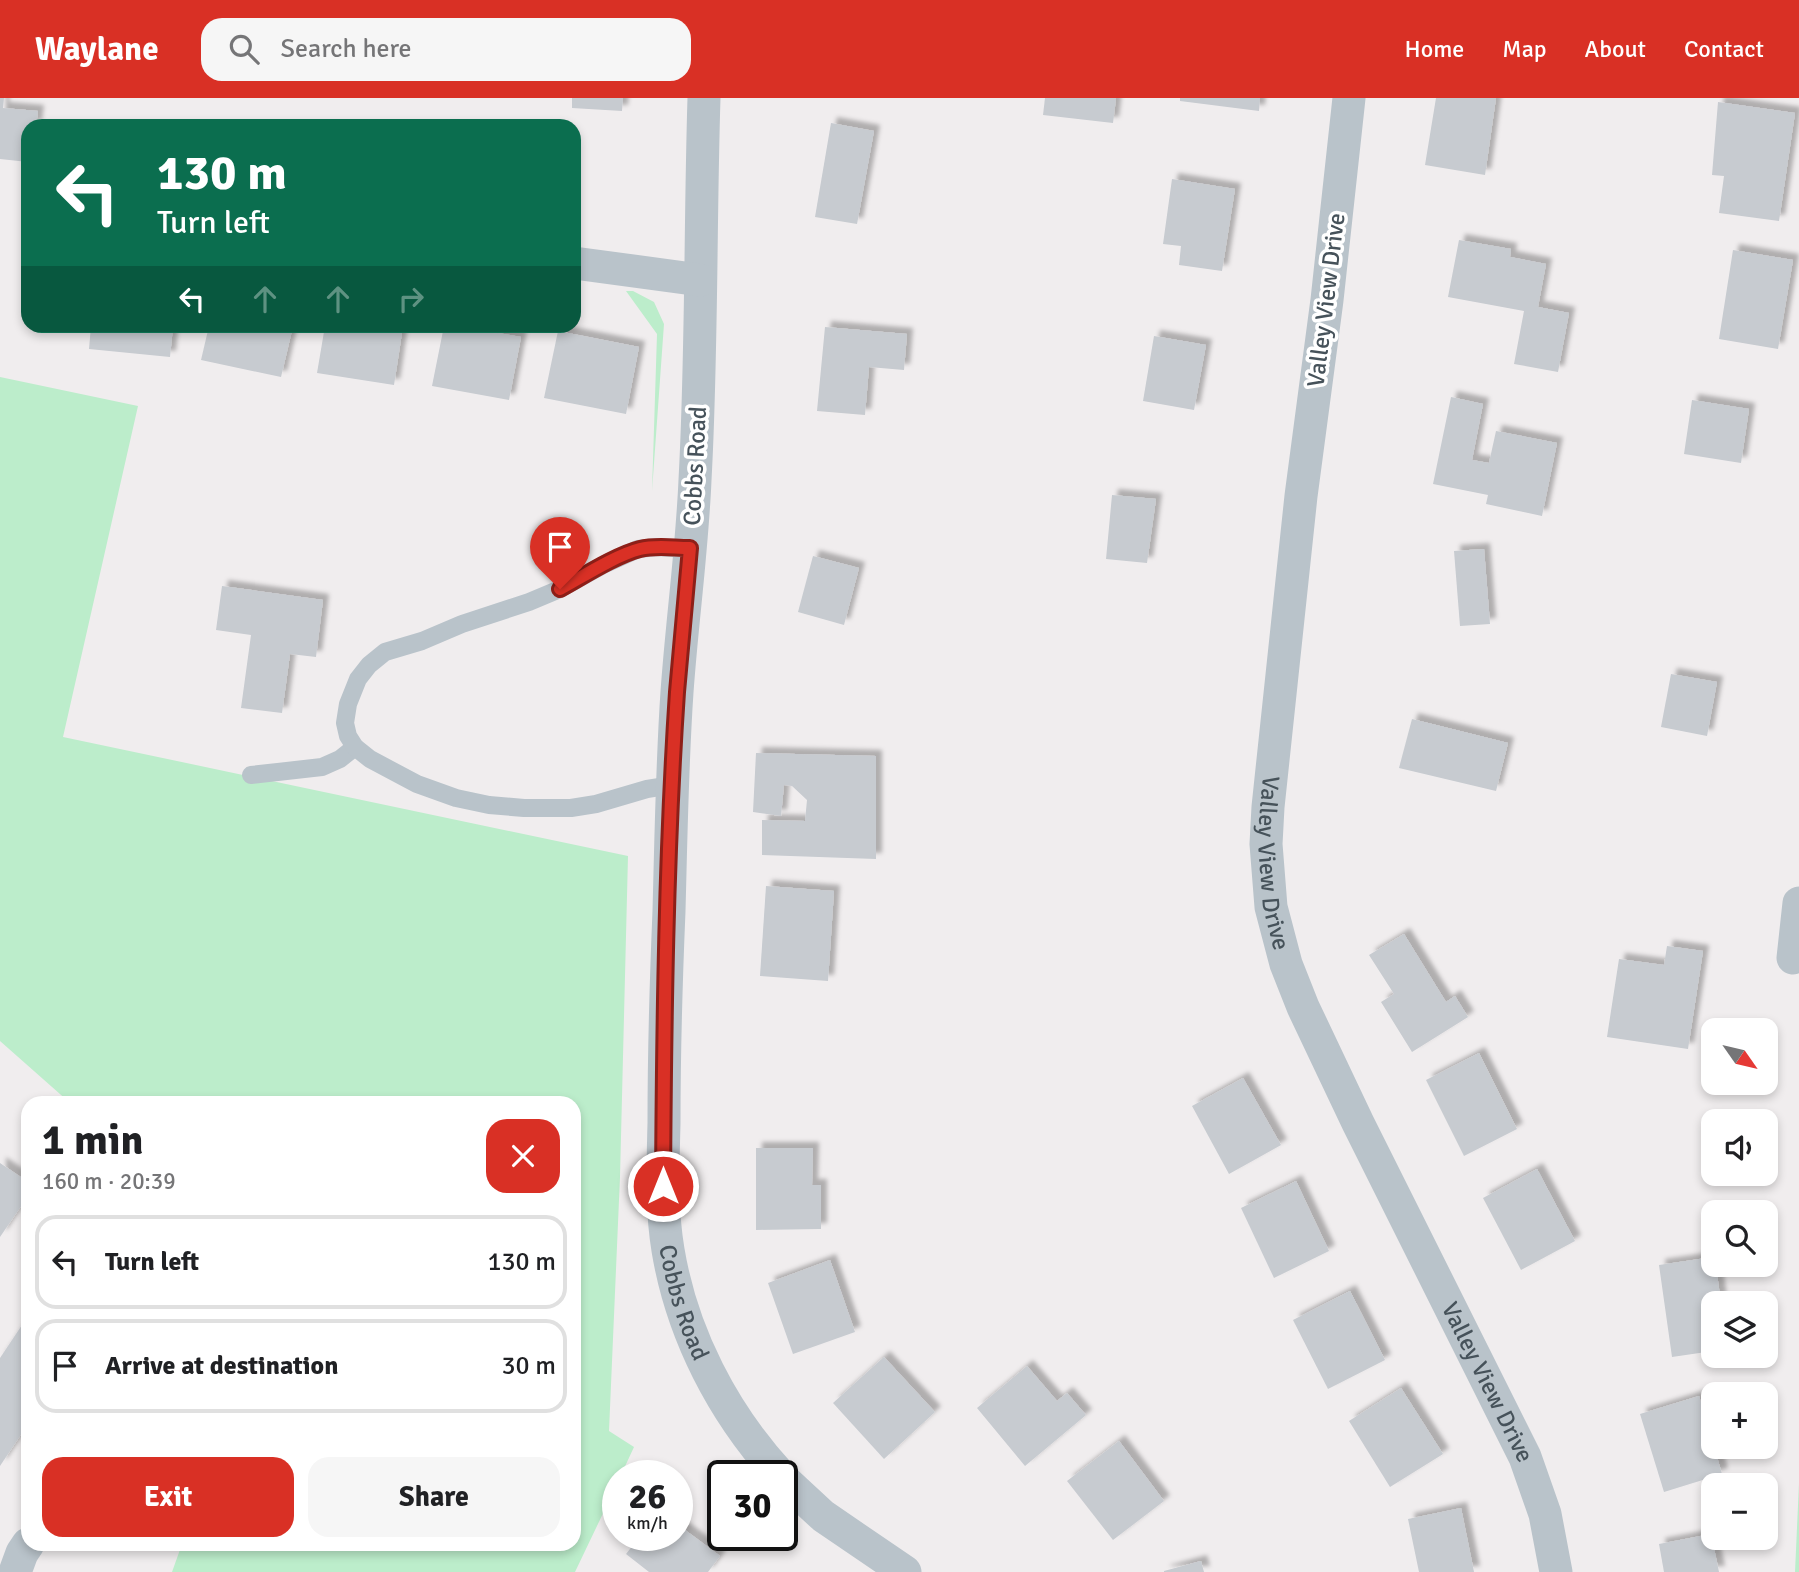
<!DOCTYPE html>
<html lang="en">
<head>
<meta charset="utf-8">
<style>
	:root { --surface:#fff; --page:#f6f6f6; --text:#202124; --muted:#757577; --line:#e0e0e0; --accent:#d93025 }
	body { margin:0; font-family:Signika,sans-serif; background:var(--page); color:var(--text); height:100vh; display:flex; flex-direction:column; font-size:26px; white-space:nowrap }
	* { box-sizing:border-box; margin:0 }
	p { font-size:23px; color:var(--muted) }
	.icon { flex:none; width:38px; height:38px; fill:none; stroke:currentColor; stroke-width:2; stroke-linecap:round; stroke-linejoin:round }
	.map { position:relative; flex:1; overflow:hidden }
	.details { position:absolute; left:21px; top:998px; width:560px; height:455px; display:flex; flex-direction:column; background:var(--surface); border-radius:21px; box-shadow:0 4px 10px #0003 }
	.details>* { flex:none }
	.hud { position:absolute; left:21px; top:21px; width:560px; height:214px; border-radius:21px; box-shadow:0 4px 10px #0003; background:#0b6e4f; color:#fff; overflow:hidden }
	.needle { width:46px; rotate:124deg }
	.buttons { position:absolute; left:1701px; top:920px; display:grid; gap:14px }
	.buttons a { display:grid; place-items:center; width:77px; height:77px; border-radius:14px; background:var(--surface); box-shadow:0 4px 10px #0003; font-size:35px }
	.speed { position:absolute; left:602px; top:1362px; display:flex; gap:14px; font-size:35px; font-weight:700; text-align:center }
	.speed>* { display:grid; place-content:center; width:91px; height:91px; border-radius:50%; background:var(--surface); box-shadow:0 4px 10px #0003; line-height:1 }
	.speed small { font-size:18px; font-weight:400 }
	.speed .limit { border:4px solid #111; border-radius:10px; background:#fff; color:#111 }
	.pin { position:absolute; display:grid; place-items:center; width:60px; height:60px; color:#fff; margin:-72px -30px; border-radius:50% 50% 50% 0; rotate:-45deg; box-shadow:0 0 7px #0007 }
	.pin .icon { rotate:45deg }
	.me { position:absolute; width:77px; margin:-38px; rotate:0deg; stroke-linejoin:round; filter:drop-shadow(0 0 5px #0008) }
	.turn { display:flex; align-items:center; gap:24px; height:147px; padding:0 21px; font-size:32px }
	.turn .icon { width:91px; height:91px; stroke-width:2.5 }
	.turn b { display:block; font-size:49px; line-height:60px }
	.lanes { display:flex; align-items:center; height:66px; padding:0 21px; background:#0003; justify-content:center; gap:35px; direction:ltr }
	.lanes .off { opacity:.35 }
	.round { display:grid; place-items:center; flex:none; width:74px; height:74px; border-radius:21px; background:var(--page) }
	.head { display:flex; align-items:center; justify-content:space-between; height:119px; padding:0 21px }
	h1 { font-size:42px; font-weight:800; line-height:52px }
	.action { display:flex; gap:14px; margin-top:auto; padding:14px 21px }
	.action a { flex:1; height:80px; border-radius:21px; background:var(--accent); color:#fff; font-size:28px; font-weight:800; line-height:80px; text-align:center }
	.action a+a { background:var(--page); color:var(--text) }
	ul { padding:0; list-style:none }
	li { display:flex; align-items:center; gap:21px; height:94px; margin:0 14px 10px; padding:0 7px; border:4px solid var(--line); border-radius:21px }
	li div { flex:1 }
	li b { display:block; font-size:26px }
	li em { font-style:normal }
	header { display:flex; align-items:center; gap:42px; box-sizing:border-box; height:98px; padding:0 35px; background:var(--accent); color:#fff }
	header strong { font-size:33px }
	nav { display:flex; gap:38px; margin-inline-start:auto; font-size:24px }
	.search { width:490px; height:63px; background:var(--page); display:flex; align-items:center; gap:18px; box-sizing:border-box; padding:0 24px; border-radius:21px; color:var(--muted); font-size:26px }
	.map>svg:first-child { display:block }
	.green { fill:#bcedcb }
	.building { fill:#c7cbd0; filter:url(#shadow) }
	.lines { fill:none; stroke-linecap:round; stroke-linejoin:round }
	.service { stroke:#b9c3ca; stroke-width:18 }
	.minor { stroke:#b9c3ca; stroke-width:33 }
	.route-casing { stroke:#8d1f18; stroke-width:18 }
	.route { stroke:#d93025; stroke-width:12 }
	.labels { text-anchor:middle; stroke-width:7; stroke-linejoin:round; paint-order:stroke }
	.street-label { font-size:24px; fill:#46525a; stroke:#fff }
</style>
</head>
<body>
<header>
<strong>Waylane</strong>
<div class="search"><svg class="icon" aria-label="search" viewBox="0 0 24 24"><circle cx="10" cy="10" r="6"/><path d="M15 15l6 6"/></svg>Search here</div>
<nav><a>Home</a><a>Map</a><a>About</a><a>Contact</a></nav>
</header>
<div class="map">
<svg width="1799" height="1474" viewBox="0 0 1799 1474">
	<defs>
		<filter id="shadow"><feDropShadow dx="6" dy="-6" stdDeviation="2" flood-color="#0004"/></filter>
	</defs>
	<rect width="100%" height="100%" fill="#f0edee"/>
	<g class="green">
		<polygon points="626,193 633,193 654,204 664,226 652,393 657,236"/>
		<polygon points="0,279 138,308 63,639 628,758 620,1079 609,1333 634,1349 621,1377 618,1377 618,1384 575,1474 172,1474 182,1446 574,1446 574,1004 69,1004 0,943"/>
		<polygon points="1799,1385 1799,1474 1795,1474"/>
	</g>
	<g class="building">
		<polygon points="0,0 4,0 3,10 38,13 36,28 28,28 28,64 0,61"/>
		<polygon points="572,0 623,0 622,13 572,10"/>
		<polygon points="1045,0 1116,0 1113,25 1043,17"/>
		<polygon points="1180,0 1260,0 1259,13 1180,3"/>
		<polygon points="1436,0 1496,0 1485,77 1425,67"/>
		<polygon points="1718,4 1795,15 1779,123 1719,115 1724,78 1712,77"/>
		<polygon points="831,25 874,33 857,126 815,119"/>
		<polygon points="1172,81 1235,91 1222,173 1179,167 1181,148 1163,146"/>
		<polygon points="1459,142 1511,151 1510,159 1546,166 1538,209 1569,215 1558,274 1514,266 1524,213 1448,199"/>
		<polygon points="1733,152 1793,162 1778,251 1719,241"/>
		<polygon points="91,228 173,228 170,259 89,251"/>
		<polygon points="209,228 293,228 281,279 201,262"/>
		<polygon points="325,228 403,228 394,287 317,275"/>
		<polygon points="444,228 456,228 521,239 509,302 432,288"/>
		<polygon points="825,229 907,236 904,272 869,269 865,317 817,313"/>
		<polygon points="558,233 639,249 626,316 544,300"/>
		<polygon points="1154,238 1206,247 1194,312 1143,303"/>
		<polygon points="1451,299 1483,306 1472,362 1489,365 1496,333 1557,345 1542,418 1486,406 1488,397 1433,386"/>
		<polygon points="1692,302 1749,311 1741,365 1684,356"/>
		<polygon points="1112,397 1156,401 1147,465 1106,461"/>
		<polygon points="1484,451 1490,526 1460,528 1454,453"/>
		<polygon points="813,458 859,470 844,527 798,514"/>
		<polygon points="222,488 323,502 316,559 290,556 282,615 241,610 251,537 216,532"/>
		<polygon points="1671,576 1717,584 1707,638 1661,629"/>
		<polygon points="1412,621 1508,645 1496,693 1399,670"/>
		<polygon points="756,655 876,658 876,761 762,757 762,722 805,723 807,702 792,688 784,687 781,718 753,714"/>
		<polygon points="766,788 834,793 828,883 760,878"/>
		<polygon points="1404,836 1446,904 1455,898 1468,919 1412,954 1381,904 1394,896 1369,857"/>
		<polygon points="1667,848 1703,853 1688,951 1607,939 1619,861 1664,867"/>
		<polygon points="1479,955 1517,1031 1464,1058 1426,982"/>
		<polygon points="1243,980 1281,1047 1229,1076 1192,1008"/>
		<polygon points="756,1050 813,1050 812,1087 821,1087 821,1131 756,1132"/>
		<polygon points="0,1065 28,1084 28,1098 0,1139"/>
		<polygon points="1537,1071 1575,1143 1521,1172 1483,1100"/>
		<polygon points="1296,1083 1329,1153 1274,1180 1241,1110"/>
		<polygon points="1713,1159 1713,1167 1716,1167 1721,1206 1713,1206 1713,1253 1672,1259 1659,1167"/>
		<polygon points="830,1162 855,1234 793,1256 768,1185"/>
		<polygon points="1350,1193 1385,1262 1328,1291 1293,1222"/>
		<polygon points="28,1218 28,1326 0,1368 0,1260"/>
		<polygon points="884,1259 935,1314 884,1361 833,1305"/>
		<polygon points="1027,1268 1057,1303 1067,1295 1086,1317 1025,1368 977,1310"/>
		<polygon points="1401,1290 1443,1356 1390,1389 1349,1323"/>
		<polygon points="1699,1298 1722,1376 1664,1394 1640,1316"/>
		<polygon points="1119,1343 1164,1403 1113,1442 1067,1383"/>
		<polygon points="1461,1410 1474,1474 1419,1474 1408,1421"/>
		<polygon points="677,1426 720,1458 708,1474 649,1474 626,1456 641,1437 677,1437"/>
		<polygon points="1711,1436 1719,1474 1664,1474 1659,1446"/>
		<polygon points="1201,1463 1204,1474 1164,1474 1164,1473"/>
	</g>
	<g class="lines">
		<g class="service">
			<polyline points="251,677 322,669 340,661 355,649"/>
			<polyline points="672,687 647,691 596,706 571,710 524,710 489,707 456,700 417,686 370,661 355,649 348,638 345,625 348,606 358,581 369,567 385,554 422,543 462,526 529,504 560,491 605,466 638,451 657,449 690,451"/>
		</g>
		<g class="minor">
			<path id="s1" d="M704,0c-4,127 -2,255 -9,382 -3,71 -13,141 -18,212 -5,73 -6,146 -8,219 -3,71 -5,141 -5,212 -1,43 -3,85 4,127 14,84 55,163 112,225"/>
			<path id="s2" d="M1349,0l-22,202 -26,196 -33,311 -2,37 5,63 15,57 17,43 55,116 167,334 20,57 11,58"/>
			<polyline points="574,165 700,182"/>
			<polyline points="1793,860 1799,805"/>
			<polyline points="782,1380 823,1418 905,1474"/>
			<polyline points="15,1474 22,1455 28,1446"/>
		</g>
	</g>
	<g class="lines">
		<g class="route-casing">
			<path id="route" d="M560,491c22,-12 56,-34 80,-40 16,-4 33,-1 50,-1 -4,48 -9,96 -13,144 -11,164 -13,330 -14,494"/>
		</g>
		<use href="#route" class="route"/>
	</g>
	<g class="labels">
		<g class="street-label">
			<text transform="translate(1326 202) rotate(-83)" y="8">Valley View Drive</text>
			<text transform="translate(695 368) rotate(-87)" y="8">Cobbs Road</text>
			<text dy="8" stroke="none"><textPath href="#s2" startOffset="770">Valley View Drive</textPath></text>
			<text dy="8" stroke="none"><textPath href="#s1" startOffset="1208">Cobbs Road</textPath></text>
			<text dy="8" stroke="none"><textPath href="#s2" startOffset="1337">Valley View Drive</textPath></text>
		</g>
	</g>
</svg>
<div class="buttons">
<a><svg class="needle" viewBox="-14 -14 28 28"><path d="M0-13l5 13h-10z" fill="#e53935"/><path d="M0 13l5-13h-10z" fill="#757577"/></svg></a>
<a><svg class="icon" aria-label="sound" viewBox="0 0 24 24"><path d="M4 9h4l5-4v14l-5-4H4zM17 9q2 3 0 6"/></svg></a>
<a><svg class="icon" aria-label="search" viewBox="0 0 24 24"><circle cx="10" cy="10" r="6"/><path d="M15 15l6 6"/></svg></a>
<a><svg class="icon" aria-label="layers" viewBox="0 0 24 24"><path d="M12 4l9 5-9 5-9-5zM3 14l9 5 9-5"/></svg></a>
<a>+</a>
<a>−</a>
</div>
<div class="speed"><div>26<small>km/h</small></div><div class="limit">30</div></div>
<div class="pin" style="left:560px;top:491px;background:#d93025"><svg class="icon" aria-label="arrive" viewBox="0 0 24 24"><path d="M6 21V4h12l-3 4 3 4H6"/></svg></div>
<svg class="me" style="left:663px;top:1088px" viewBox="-20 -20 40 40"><circle r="17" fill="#d93025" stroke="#fff" stroke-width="3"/><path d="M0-11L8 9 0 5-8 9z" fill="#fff"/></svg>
<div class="hud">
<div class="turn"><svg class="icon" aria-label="left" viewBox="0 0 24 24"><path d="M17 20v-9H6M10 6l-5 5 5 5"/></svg><div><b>130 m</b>Turn left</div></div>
<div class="lanes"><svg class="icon" aria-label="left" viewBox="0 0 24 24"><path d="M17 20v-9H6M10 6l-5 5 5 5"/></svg><svg class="icon off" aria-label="ahead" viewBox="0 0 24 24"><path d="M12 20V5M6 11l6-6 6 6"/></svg><svg class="icon off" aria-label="ahead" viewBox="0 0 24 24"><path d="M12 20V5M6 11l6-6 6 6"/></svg><svg class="icon off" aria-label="right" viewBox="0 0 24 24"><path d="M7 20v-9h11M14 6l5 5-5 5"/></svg></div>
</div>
<section class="details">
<div class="head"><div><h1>1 min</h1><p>160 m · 20:39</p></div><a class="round" style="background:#d93025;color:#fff"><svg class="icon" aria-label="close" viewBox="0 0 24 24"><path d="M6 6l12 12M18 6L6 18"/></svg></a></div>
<ul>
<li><svg class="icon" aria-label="left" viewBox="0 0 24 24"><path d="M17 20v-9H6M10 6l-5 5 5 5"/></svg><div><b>Turn left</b></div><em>130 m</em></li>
<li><svg class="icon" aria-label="arrive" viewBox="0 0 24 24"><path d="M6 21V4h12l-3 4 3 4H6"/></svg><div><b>Arrive at destination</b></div><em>30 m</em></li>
</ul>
<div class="action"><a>Exit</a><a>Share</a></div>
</section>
</div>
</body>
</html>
